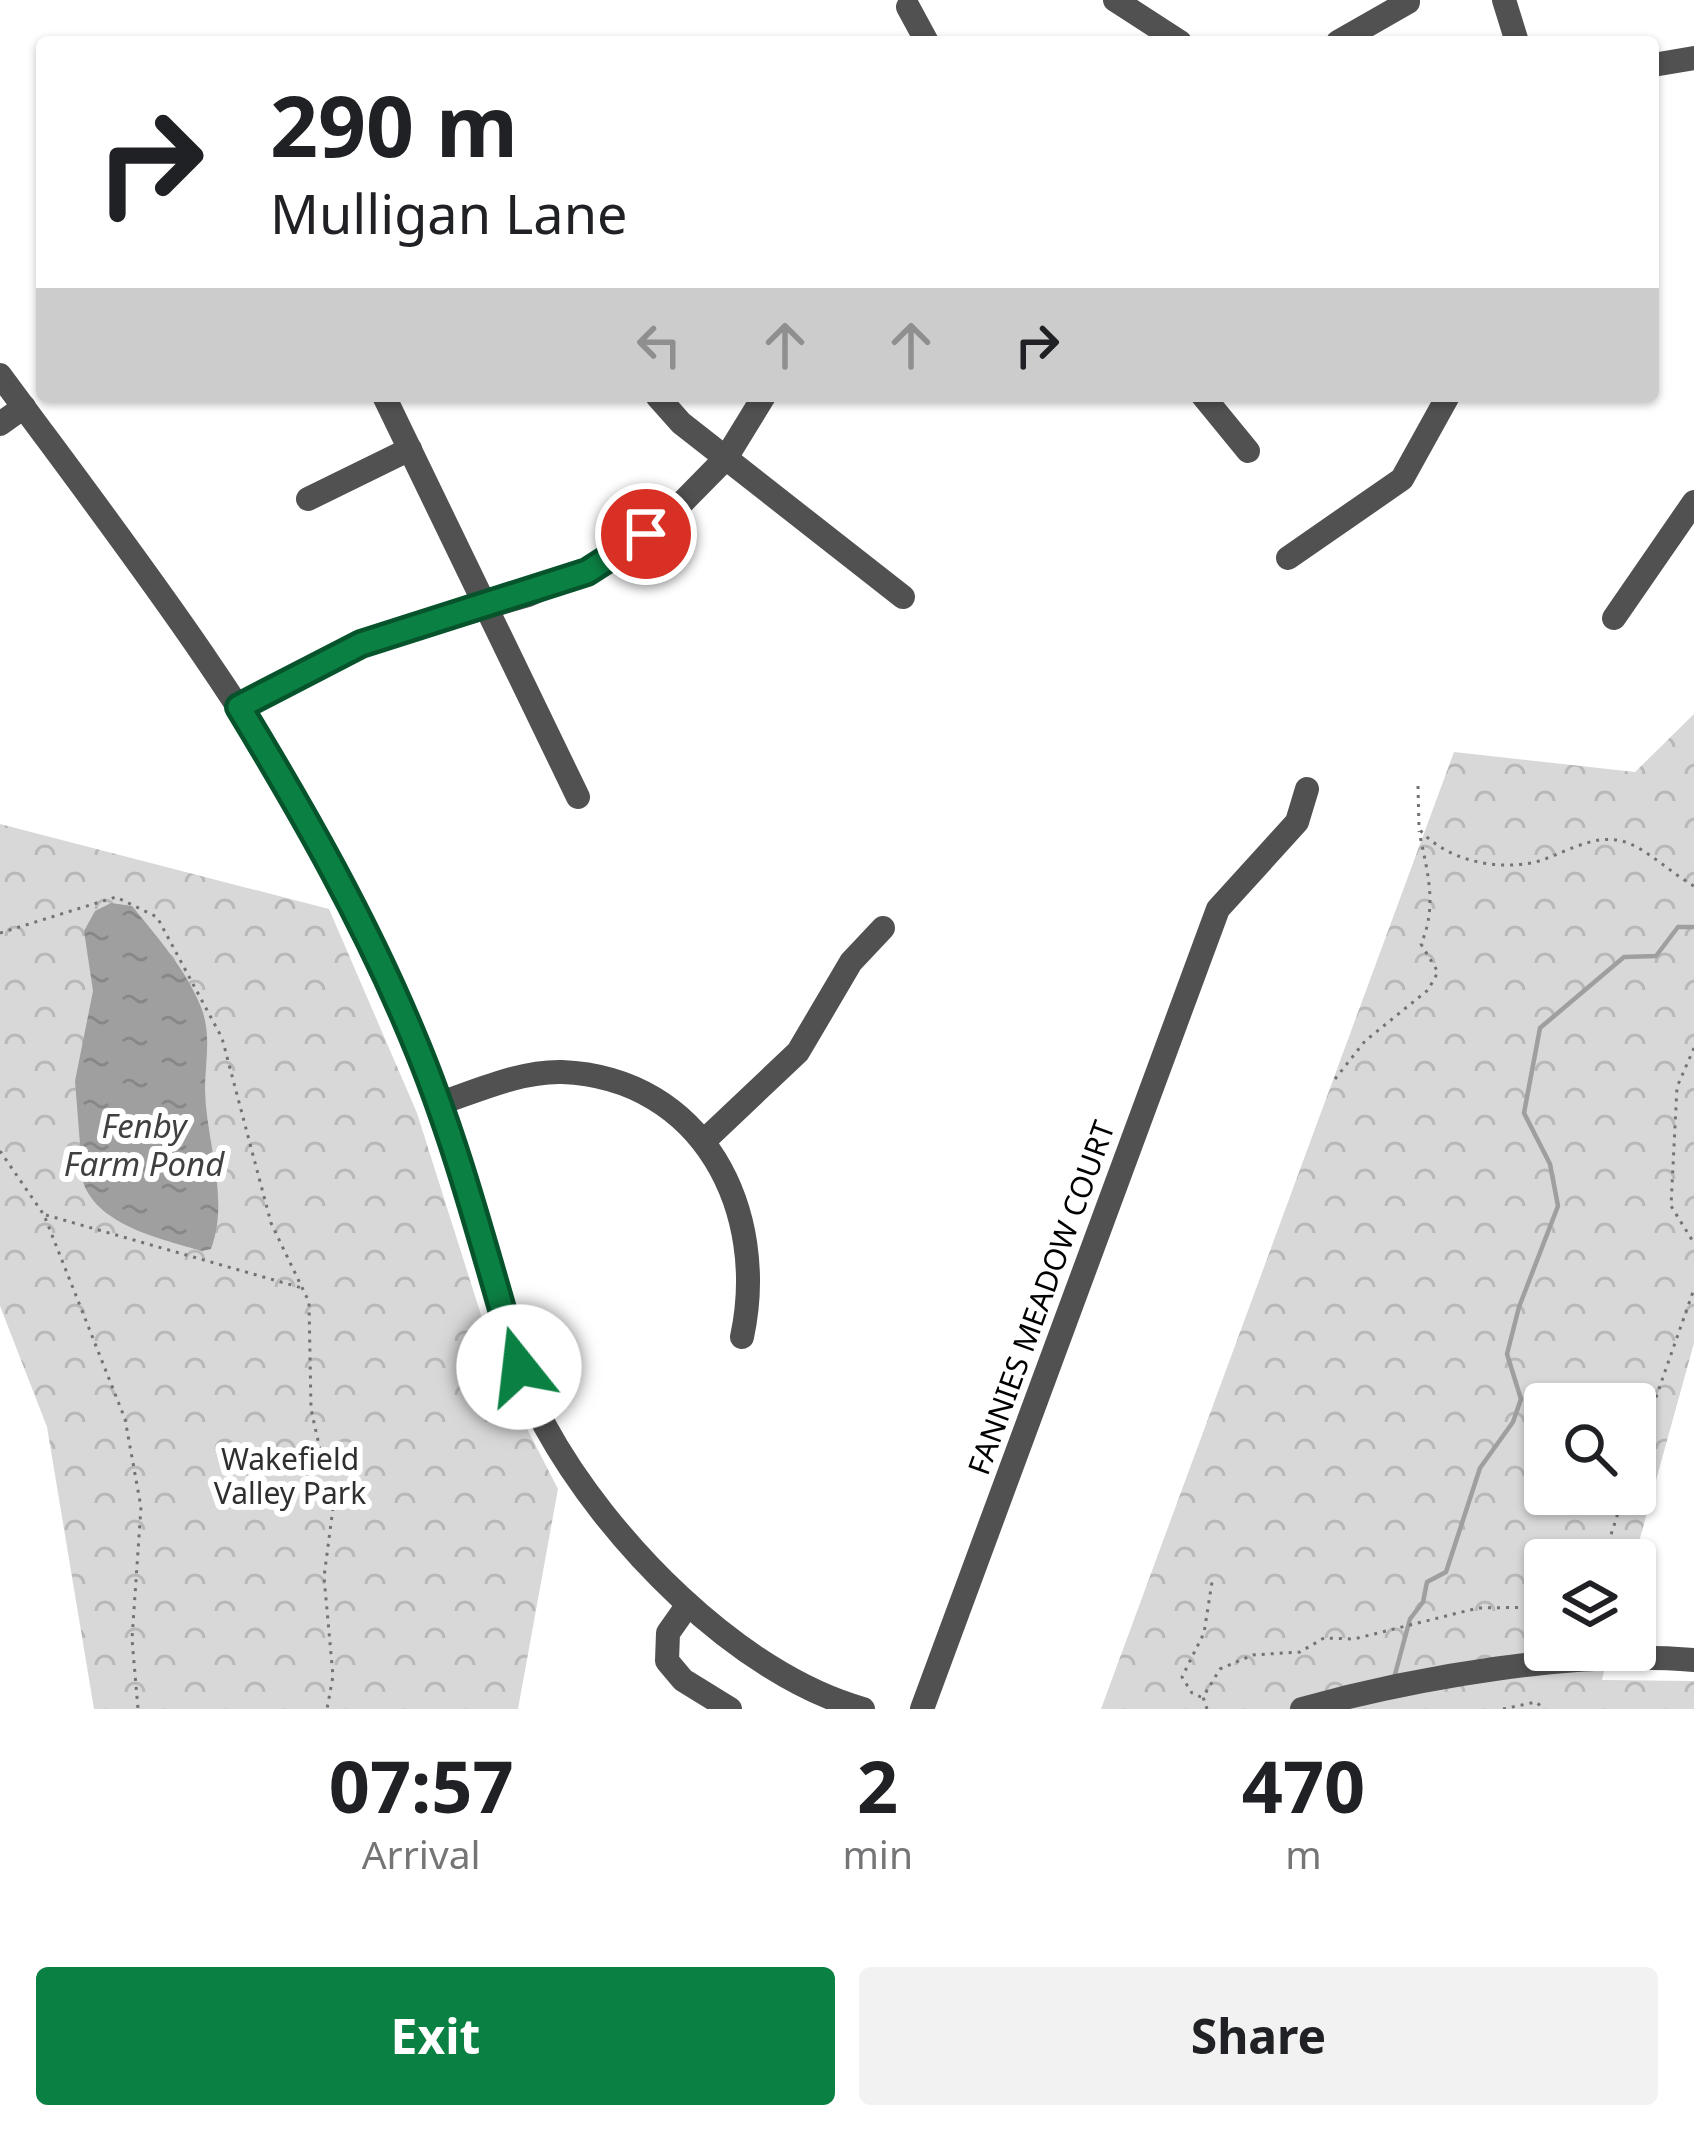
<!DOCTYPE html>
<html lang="en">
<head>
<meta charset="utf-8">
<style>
	:root { --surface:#fff; --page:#f2f2f2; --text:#202124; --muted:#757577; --accent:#0b8043 }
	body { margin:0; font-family:"Noto Sans",sans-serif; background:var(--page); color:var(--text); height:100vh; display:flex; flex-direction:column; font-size:45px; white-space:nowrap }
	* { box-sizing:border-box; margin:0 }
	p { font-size:39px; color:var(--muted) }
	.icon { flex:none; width:66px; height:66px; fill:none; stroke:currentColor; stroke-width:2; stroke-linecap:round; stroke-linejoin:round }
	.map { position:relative; height:1709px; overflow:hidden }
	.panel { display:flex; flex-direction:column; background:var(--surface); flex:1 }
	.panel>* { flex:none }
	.banner { position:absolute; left:36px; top:36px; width:1623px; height:366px; border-radius:12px; box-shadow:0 3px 9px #0004; background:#fff; color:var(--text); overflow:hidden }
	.controls { position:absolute; left:1524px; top:1383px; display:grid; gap:24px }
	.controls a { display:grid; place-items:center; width:132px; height:132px; border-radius:12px; background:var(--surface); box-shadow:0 3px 9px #0004; font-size:60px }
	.pin { position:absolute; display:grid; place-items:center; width:102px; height:102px; color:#fff; margin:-51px; border:6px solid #fff; border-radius:50%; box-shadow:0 3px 12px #0007 }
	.me { position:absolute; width:132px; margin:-66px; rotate:344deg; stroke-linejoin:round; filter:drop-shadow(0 0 9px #0008) }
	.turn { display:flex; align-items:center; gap:42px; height:252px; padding:0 36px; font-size:54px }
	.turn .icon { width:156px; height:156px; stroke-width:2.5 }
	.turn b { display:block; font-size:84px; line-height:102px }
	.lanes { display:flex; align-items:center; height:114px; padding:0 36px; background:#0003; justify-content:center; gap:60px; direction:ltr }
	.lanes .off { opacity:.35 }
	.eta { display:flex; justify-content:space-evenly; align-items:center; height:204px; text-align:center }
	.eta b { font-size:72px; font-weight:700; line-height:84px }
	.cta { display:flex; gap:24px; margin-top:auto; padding:24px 36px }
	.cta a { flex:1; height:138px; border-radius:12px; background:var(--accent); color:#fff; font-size:48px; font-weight:700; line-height:138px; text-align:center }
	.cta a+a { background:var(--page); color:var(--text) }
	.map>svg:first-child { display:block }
	.forest { fill:url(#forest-crowns); fill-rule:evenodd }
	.water { fill:url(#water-ripples) }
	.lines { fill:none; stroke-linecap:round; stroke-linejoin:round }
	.stream { stroke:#9f9f9f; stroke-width:4.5 }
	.path { stroke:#737373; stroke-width:3; stroke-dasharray:3 6; stroke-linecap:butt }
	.minor { stroke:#515151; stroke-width:24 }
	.route-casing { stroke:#07532c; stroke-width:30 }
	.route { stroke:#0b8043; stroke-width:21 }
	.labels { text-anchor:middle; stroke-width:12; stroke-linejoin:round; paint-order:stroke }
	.street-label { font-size:30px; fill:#000; stroke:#fff }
	.park-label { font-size:30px; fill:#2f2f2f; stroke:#fff }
	.water-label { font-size:33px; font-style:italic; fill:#404040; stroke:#fff }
</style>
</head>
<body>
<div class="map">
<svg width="1694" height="1709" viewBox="0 0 1694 1709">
	<defs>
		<pattern id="forest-crowns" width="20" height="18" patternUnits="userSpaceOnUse" patternTransform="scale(3)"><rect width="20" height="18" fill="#d8d8d8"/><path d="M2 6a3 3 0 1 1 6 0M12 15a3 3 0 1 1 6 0" fill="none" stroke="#b8b8b8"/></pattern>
		<pattern id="water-ripples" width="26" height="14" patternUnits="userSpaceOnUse" patternTransform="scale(3)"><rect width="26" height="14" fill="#9f9f9f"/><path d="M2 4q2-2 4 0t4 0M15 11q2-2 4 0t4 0" fill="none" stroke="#878787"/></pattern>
	</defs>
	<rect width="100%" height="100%" fill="#fff"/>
	<g class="forest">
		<path d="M1694,714v629l-60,217h-89v90h64l-7,30 92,1v28h-593l353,-957 181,20zM1545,1404h90v90h-90z"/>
		<polygon points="0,824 329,909 417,1113 501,1378 558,1489 518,1709 94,1709 47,1427 0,1306"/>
	</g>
	<path class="water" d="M111,903l21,3c25,31 54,63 69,101 11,28 4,55 4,83 1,52 25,108 6,159l-9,2c-40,-12 -104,-25 -119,-69l-8,-101 18,-90 -9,-60 11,-20z"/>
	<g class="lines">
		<polyline class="stream" points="1394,1678 1410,1619 1423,1602 1427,1582 1446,1572 1480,1468 1513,1422 1521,1399 1507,1354 1519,1307 1558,1206 1550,1164 1524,1113 1540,1028 1624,957 1656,956 1678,927 1694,927"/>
		<g class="path">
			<path d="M1418,786l1,43c26,30 72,41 112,34 29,-6 59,-30 91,-22 23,6 50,33 72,45"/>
			<polyline points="0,933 116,897 157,917 222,1038 271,1223 309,1302 311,1409 333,1508 324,1577 333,1676 327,1709"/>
			<polyline points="1694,1048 1677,1087 1671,1206 1694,1243"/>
			<path d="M1335,1079l30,-38 63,-51 10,-18 -17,-28c17,-39 6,-73 -2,-113"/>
			<polyline points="0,1151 44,1215 125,1419 141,1507 132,1639 138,1709"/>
			<polyline points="46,1215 302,1288"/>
			<polyline points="1635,1457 1694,1289"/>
			<polyline points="1603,1560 1624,1494"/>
			<polyline points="1201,1697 1192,1693 1182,1677 1204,1633 1212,1582"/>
			<polyline points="1207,1709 1203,1697 1220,1669 1253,1655 1300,1652 1324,1638 1354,1639 1478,1608 1545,1607"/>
			<polyline points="1503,1709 1536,1702 1544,1709"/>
		</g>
		<g class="minor">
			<polyline points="1115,0 1180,42"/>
			<polyline points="1504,0 1517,42"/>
			<polyline points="908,7 927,42"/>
			<polyline points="1338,42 1408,2"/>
			<polyline points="1653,65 1694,58"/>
			<path d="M0,375c120,163 244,322 339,502 53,100 99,208 131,317 23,77 37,160 75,232 61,112 192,248 318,283"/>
			<polyline points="384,396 578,797"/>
			<polyline points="657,396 681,423 903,597"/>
			<polyline points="1203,396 1248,451"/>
			<polyline points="0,424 24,407"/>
			<polyline points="308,499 410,449"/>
			<polyline points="1288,558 1402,479 1448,396"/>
			<polyline points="1614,618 1694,502"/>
			<polyline points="239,707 361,644 528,595 615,557 670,515 726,458 764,396"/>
			<path d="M438,1104c39,-13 82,-33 124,-32 142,6 207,140 180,265"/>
			<polyline points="704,1141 798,1052 851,962 883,928"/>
			<polyline points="687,1606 668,1633 667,1661 683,1680 730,1709"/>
			<polyline points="922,1709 1218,909 1297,822 1307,789"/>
			<path d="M1302,1709c116,-32 271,-59 392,-49"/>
		</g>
	</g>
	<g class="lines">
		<g class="route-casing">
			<path id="route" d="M519,1367c-33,-110 -61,-223 -106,-330 -48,-116 -109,-223 -174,-330l122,-63 226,-72 59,-38"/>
		</g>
		<use href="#route" class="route"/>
	</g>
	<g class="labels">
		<g class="street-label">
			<text transform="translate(1042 1298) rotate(-70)" y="10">FANNIES MEADOW COURT</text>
		</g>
		<g class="park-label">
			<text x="290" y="1470">Wakefield<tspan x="290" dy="34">Valley Park</tspan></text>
		</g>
		<g class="water-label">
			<text x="144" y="1138">Fenby<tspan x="144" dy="38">Farm Pond</tspan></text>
		</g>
	</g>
</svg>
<div class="controls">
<a><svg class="icon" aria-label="search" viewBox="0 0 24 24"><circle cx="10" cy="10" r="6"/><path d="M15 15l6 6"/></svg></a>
<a><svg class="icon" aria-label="layers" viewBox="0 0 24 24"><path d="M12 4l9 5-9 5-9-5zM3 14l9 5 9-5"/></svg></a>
</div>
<div class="pin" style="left:646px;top:534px;background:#d93025"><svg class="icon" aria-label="arrive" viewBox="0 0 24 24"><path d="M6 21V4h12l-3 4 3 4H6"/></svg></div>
<svg class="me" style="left:519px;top:1367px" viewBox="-20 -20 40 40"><circle r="19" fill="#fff"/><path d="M0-13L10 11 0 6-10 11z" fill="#0b8043"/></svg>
<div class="banner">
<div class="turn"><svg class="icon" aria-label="right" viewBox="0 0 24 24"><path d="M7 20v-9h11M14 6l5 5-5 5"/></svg><div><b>290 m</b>Mulligan Lane</div></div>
<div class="lanes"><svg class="icon off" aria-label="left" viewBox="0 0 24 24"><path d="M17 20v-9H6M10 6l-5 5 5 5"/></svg><svg class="icon off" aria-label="ahead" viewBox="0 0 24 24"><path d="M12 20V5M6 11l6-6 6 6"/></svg><svg class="icon off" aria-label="ahead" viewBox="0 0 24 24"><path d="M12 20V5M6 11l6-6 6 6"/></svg><svg class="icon" aria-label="right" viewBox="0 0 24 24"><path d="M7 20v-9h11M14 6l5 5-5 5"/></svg></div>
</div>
</div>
<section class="panel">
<div class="eta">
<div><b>07:57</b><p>Arrival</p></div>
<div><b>2</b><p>min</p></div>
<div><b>470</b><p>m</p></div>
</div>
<div class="cta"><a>Exit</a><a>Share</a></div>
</section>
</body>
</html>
